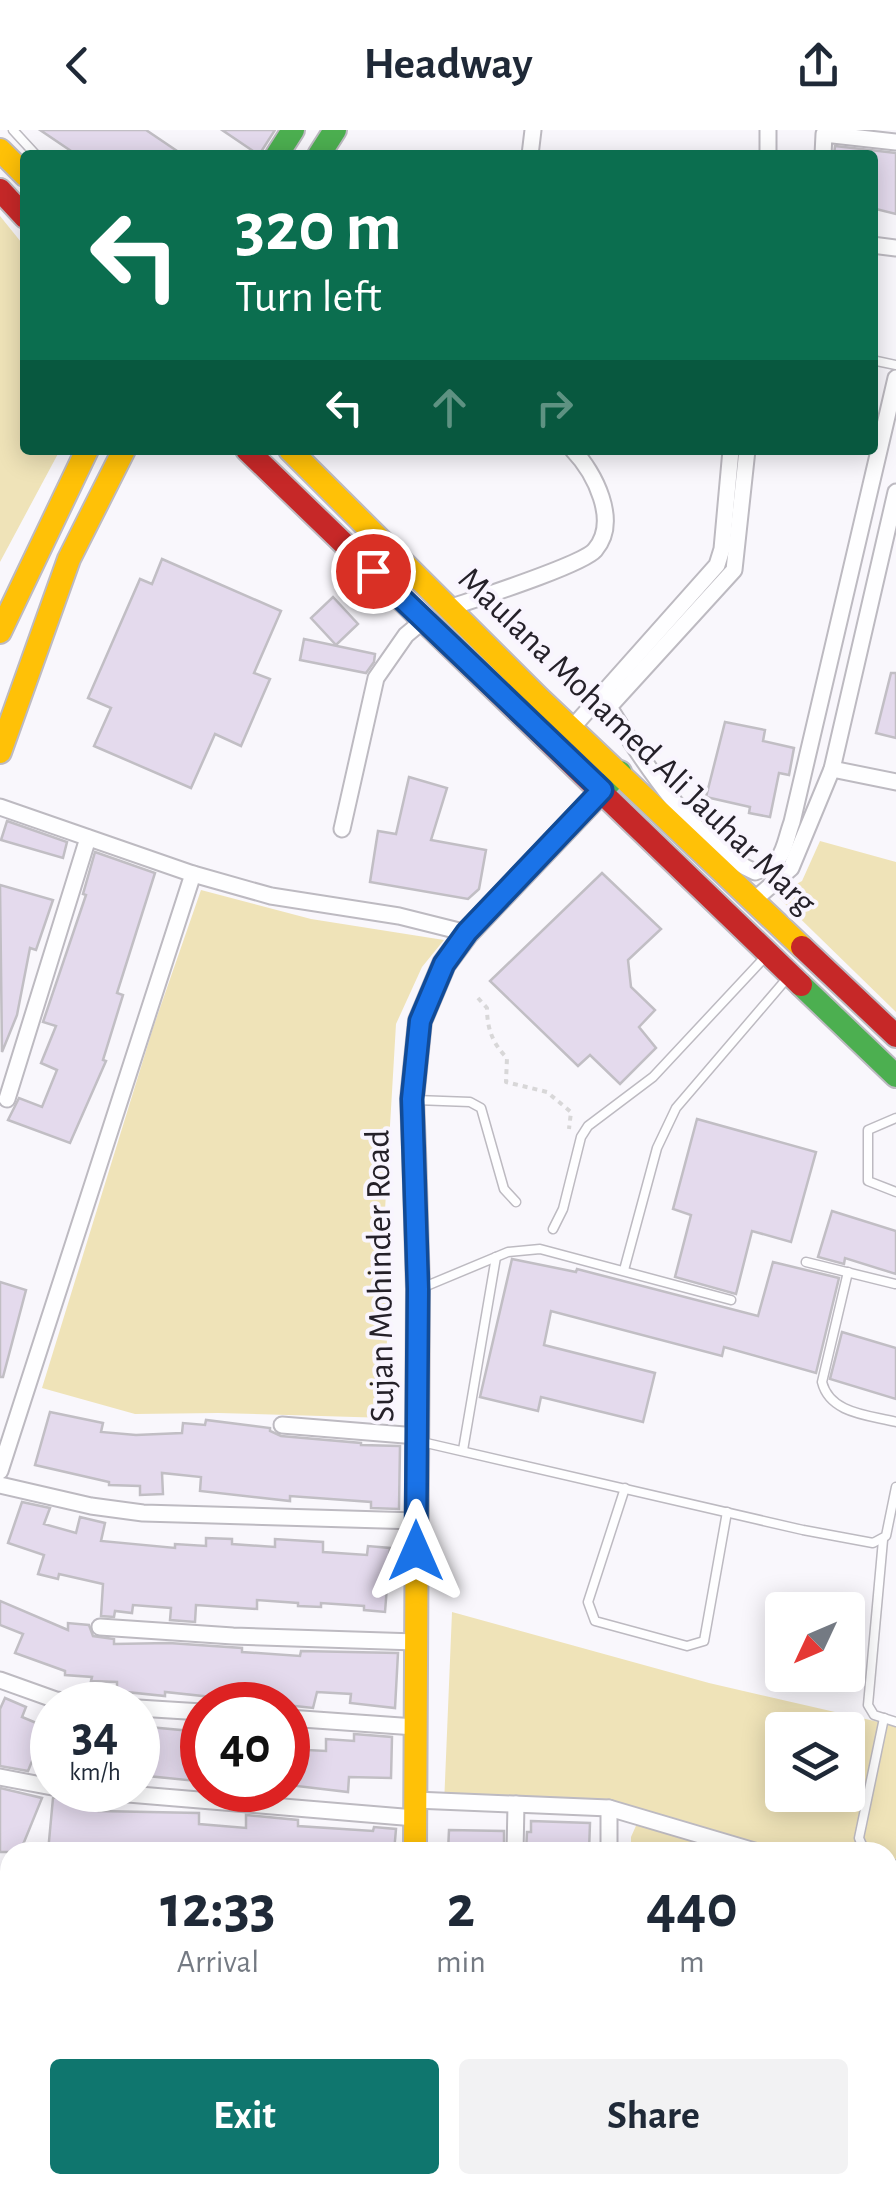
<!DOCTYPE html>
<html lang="en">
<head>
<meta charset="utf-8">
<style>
	:root { --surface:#fff; --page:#f2f2f3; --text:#1f2937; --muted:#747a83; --accent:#0f766e }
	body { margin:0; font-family:"Alegreya Sans",sans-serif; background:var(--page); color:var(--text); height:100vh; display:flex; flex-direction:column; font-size:38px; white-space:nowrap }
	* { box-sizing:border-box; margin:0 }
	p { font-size:32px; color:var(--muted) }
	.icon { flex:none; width:55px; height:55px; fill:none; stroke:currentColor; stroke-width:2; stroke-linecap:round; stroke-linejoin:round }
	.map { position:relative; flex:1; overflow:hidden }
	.side { position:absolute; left:0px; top:1712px; width:898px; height:352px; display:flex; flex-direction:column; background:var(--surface); border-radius:30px 30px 0 0; box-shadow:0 5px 25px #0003 }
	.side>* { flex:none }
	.hud { position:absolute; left:20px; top:20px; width:858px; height:305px; border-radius:10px; box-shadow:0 5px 25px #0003; background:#0b6e4f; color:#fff; overflow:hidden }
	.needle { width:65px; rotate:226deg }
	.controls { position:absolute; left:765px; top:1462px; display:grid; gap:20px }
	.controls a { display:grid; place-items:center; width:100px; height:100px; border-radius:10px; background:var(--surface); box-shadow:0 5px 25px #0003; font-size:50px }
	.speed { position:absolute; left:30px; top:1552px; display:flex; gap:20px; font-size:50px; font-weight:700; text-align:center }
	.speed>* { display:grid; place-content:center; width:130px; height:130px; border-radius:50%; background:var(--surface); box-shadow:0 5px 25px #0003; line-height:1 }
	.speed small { font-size:25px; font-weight:400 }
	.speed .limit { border:15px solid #d22; background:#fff; color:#111 }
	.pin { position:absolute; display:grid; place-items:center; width:85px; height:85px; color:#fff; margin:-42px; border:5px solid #fff; border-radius:50%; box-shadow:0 2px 10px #0007 }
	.me { position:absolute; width:110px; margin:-55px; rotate:0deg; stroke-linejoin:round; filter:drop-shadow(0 0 8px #0008) }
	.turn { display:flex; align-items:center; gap:35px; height:210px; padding:0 50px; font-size:45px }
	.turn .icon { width:130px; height:130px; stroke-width:2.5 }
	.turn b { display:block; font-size:70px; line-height:85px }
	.lanes { display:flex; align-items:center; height:95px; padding:0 50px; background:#0003; justify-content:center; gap:50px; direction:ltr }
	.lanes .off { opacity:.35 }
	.eta { display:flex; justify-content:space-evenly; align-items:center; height:170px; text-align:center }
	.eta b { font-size:60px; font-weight:600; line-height:70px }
	.button { display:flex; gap:20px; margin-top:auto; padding:20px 50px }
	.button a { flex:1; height:115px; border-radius:10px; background:var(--accent); color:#fff; font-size:40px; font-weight:600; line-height:115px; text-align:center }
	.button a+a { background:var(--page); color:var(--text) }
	header { display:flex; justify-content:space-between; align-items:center; height:130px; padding:0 50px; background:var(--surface); font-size:45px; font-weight:600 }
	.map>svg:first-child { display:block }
	.green { fill:#efe3b8; fill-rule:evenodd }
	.building { fill:#e4daed; stroke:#c1bec4; stroke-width:2.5 }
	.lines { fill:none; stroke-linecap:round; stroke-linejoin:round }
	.lane-casing { stroke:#bdbac1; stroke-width:11 }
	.street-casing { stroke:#bdbac1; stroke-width:19 }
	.fast-casing { stroke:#bdbac1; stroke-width:26 }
	.slow-casing { stroke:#bdbac1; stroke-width:26 }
	.jam-casing { stroke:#bdbac1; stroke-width:26 }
	.path { stroke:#d8d7d8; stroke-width:4; stroke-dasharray:5 5; stroke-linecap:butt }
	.lane { stroke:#fefeff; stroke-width:8 }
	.street { stroke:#fefeff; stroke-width:15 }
	.fast { stroke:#4caf50; stroke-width:22 }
	.slow { stroke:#ffc107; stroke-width:22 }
	.jam { stroke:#c62828; stroke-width:22 }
	.route-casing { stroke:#114b97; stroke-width:25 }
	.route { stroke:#1a73e8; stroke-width:18 }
	.labels { text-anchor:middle; stroke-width:8; stroke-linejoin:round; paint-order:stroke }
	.street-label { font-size:35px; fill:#252129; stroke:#f9f5fe }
</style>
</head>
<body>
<header><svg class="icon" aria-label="back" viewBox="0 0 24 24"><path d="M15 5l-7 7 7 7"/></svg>Headway<svg class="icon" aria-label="share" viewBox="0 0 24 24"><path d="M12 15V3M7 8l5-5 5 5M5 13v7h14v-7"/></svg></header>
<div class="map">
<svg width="896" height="2063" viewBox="0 0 896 2063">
	<rect width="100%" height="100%" fill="#f9f7fc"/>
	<g class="green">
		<polygon points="0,86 25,117 25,320 60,320 0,432"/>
		<polygon points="820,711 896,732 896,882 776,765 802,751"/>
		<polygon points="201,760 311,789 444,810 422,837 396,894 385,1080 388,1288 218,1283 135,1284 42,1258 153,898"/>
		<path d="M452,1482l257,71 187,43v156l-8,-2v-28h-257v-15l8,-18 -35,-9 -160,-5zM782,1600h66v65h-66z"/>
	</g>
	<g class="building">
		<polygon points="40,0 146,0 183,25 77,25"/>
		<polygon points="222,0 275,0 259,25"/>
		<polygon points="835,16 896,23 896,84 872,78 872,25 834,25"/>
		<polygon points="162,429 281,481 254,543 270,549 241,616 215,604 191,658 94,616 111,578 88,568 140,449 152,454"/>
		<polygon points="333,467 358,494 336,515 311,488"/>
		<polygon points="304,509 375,524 374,532 366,543 300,530"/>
		<polygon points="891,543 896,543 896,608 876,603"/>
		<polygon points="725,592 765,600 763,611 794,618 789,645 779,643 770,687 749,683 750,677 706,667"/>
		<polygon points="409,647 447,658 431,710 486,720 479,759 468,769 370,752 378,701 396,704"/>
		<polygon points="7,691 67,712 63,728 1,710"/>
		<polygon points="95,722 155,743 117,863 123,865 103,930 106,931 70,1013 8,990 19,968 42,977 57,940 41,933 56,896 43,892 86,765 83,764"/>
		<polygon points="602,743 661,799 628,830 631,857 655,880 639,897 656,918 620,954 590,925 578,936 490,851"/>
		<polygon points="0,755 53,770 36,820 30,818 17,885 2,922"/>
		<polygon points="697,989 816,1022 791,1112 752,1101 736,1164 675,1147 691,1085 673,1079"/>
		<polygon points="832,1081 896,1101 896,1144 845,1128 844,1134 818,1127"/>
		<polygon points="512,1129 576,1142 577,1139 758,1186 773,1132 839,1148 816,1243 724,1217 722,1226 551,1181 544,1215 655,1243 643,1292 541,1267 538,1281 480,1267"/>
		<polygon points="0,1152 26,1160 3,1247 0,1247"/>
		<polygon points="842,1202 896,1218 896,1269 830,1249"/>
		<polygon points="50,1282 103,1293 101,1302 136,1305 182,1303 183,1293 205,1295 206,1290 270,1298 270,1301 281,1306 361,1313 361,1315 400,1316 399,1379 371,1378 371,1372 290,1366 290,1371 200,1361 201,1347 162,1343 163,1364 140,1365 140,1356 109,1355 109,1352 35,1335"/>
		<polygon points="22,1372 50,1378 44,1394 76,1403 80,1387 105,1393 101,1411 175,1418 175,1414 206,1416 206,1408 232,1409 232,1414 275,1417 275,1409 323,1412 323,1422 367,1425 368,1416 390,1418 385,1482 364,1480 364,1476 321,1473 321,1477 298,1476 298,1473 257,1470 257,1479 196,1475 195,1492 170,1490 171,1478 133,1475 132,1483 115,1481 114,1487 101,1486 103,1454 59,1444 58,1449 38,1444 44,1425 8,1413"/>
		<polygon points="0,1471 68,1500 68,1493 89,1495 93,1506 114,1509 114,1514 169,1513 242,1518 242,1522 300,1526 301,1521 398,1523 395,1578 350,1573 351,1564 317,1562 313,1578 165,1562 165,1566 117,1561 117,1552 91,1551 92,1547 65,1545 65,1541 15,1523 23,1504 0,1495"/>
		<polygon points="5,1568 26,1577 22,1587 46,1597 28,1641 0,1636 0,1579"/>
		<polygon points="138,1596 202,1602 202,1643 197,1642 196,1651 138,1645"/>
		<polygon points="354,1604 392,1607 391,1648 349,1647 348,1662 288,1655 288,1619 326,1621 326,1609 354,1611"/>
		<polygon points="0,1658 42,1668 20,1722 0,1722"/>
		<polygon points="60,1665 100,1673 99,1681 199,1683 199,1694 246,1698 246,1685 298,1690 298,1696 373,1701 374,1697 396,1699 394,1722 48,1722 53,1668"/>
		<polygon points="531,1691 590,1693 589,1722 526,1722 527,1702 531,1702"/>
		<polygon points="449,1700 504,1701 504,1722 448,1722"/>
	</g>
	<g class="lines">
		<g class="lane-casing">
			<g id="lane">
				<polyline points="13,0 36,25"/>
				<polyline points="872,230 896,235"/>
				<polyline points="416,970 470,972 481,978 504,1059 516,1072"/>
				<polyline points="896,988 868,1000 868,1051 896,1062"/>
				<polyline points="553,1099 563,1079 581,1007 588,996 653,947 766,826"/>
				<polyline points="806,1132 895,1154"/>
				<polyline points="624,1140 657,1018 676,978 789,846"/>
				<path d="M848,1142l-26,110c8,32 47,33 74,40"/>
				<polyline points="424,1157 508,1122 540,1119 731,1170"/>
				<polyline points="422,1312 803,1400 873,1413 886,1406 896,1357"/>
				<polyline points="463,1320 496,1127"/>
				<polyline points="625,1358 588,1472 595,1491 687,1516 704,1511 727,1382"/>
				<polyline points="883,1410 868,1575 874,1585 896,1592"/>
				<polyline points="865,1722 859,1708 884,1588"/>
				<polyline points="888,1733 896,1735"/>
			</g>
		</g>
		<g class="street-casing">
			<g id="street">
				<polyline points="530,25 533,0"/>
				<polyline points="768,25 768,0"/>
				<polyline points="823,25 824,4 896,12"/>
				<polyline points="872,115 896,118"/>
				<path d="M747,320l-13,120 -125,137c32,52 89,140 146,165 31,-10 27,-22 37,-50l104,-444"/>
				<path d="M449,478c26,-9 133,-43 146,-58 25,-29 -1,-78 -22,-100"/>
				<polyline points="572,598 717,435 722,419 731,320"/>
				<polyline points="832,639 896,652"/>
				<polyline points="0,677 193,744 271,766 399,786 467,803"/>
				<polyline points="342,699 376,548 406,505 424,490"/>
				<polyline points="754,770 791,738 832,639 896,362"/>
				<polyline points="7,969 88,708"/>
				<polyline points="282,1295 417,1306"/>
				<polyline points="0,1341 193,744"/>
				<polyline points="0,1355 91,1376 143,1383 417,1391"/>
				<polyline points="100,1497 233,1506 416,1512"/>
				<polyline points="0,1550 56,1570 93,1575"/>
				<polyline points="138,1578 202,1582"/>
				<polyline points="288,1588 415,1597"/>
				<polyline points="0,1647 52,1657"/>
				<polyline points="80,1660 415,1688"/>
				<polyline points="415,1670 609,1678 758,1722"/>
				<polyline points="515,1722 516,1674"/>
				<polyline points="609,1722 609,1678"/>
				<polyline points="0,1753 10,1755"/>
				<polyline points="0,1882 10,1897"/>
				<polyline points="763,2063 764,2055"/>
			</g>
		</g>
		<g class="fast-casing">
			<g id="fast">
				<polyline points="277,25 293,0"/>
				<polyline points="319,25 335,0"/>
				<polyline points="801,855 896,946"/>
				<polyline points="414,1020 412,969 420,891 444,834 467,803 620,642"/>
				<polyline points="412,2055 412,2063"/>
			</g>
		</g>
		<g class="slow-casing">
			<g id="slow">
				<polyline points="0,20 25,45"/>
				<polyline points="290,320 539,568 802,817"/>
				<polyline points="0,502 87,320"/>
				<polyline points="0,622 69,429 124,320"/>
				<polyline points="414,1020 418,1159 415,1722"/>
			</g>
		</g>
		<g class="jam-casing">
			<g id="jam">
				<polyline points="0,60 25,87"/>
				<polyline points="247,320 801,855"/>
				<polyline points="802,817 896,906"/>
			</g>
		</g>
		<path class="path" d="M478,868l9,10c0,21 6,36 20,50l-1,24 41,10 24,20 -2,17"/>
		<use href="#lane" class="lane"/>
		<use href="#street" class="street"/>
		<use href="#fast" class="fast"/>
		<use href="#slow" class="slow"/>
		<use href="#jam" class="jam"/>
	</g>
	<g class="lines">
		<g class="route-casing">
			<polyline id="route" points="373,441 602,660 467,802 444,834 420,891 412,969 418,1159 416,1421"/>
		</g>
		<use href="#route" class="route"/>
	</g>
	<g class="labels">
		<g class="street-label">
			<text transform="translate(638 610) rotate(44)" y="12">Maulana Mohamed Ali Jauhar Marg</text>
			<text transform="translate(379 1146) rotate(-91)" y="12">Sujan Mohinder Road</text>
		</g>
	</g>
</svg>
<div class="controls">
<a><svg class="needle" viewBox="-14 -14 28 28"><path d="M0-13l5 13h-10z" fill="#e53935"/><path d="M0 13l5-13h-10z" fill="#747a83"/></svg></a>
<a><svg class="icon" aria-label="layers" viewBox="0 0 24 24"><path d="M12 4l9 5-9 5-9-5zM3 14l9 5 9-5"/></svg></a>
</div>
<div class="speed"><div>34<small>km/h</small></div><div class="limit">40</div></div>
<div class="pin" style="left:373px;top:441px;background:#d93025"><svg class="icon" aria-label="arrive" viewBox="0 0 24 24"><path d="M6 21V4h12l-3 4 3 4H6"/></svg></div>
<svg class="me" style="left:416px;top:1421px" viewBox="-20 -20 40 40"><path d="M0-17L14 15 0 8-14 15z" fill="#1a73e8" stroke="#fff" stroke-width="4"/></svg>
<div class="hud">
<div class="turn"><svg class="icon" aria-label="left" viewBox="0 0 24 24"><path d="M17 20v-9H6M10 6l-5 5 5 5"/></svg><div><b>320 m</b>Turn left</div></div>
<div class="lanes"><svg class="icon" aria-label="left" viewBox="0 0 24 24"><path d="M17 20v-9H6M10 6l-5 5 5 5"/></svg><svg class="icon off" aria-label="ahead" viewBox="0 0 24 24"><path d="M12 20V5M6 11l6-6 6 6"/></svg><svg class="icon off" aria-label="right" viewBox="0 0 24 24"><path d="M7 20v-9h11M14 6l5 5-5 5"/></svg></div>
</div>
<section class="side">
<div class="eta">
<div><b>12:33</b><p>Arrival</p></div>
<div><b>2</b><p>min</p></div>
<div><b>440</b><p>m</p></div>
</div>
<div class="button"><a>Exit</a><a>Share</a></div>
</section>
</div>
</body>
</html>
